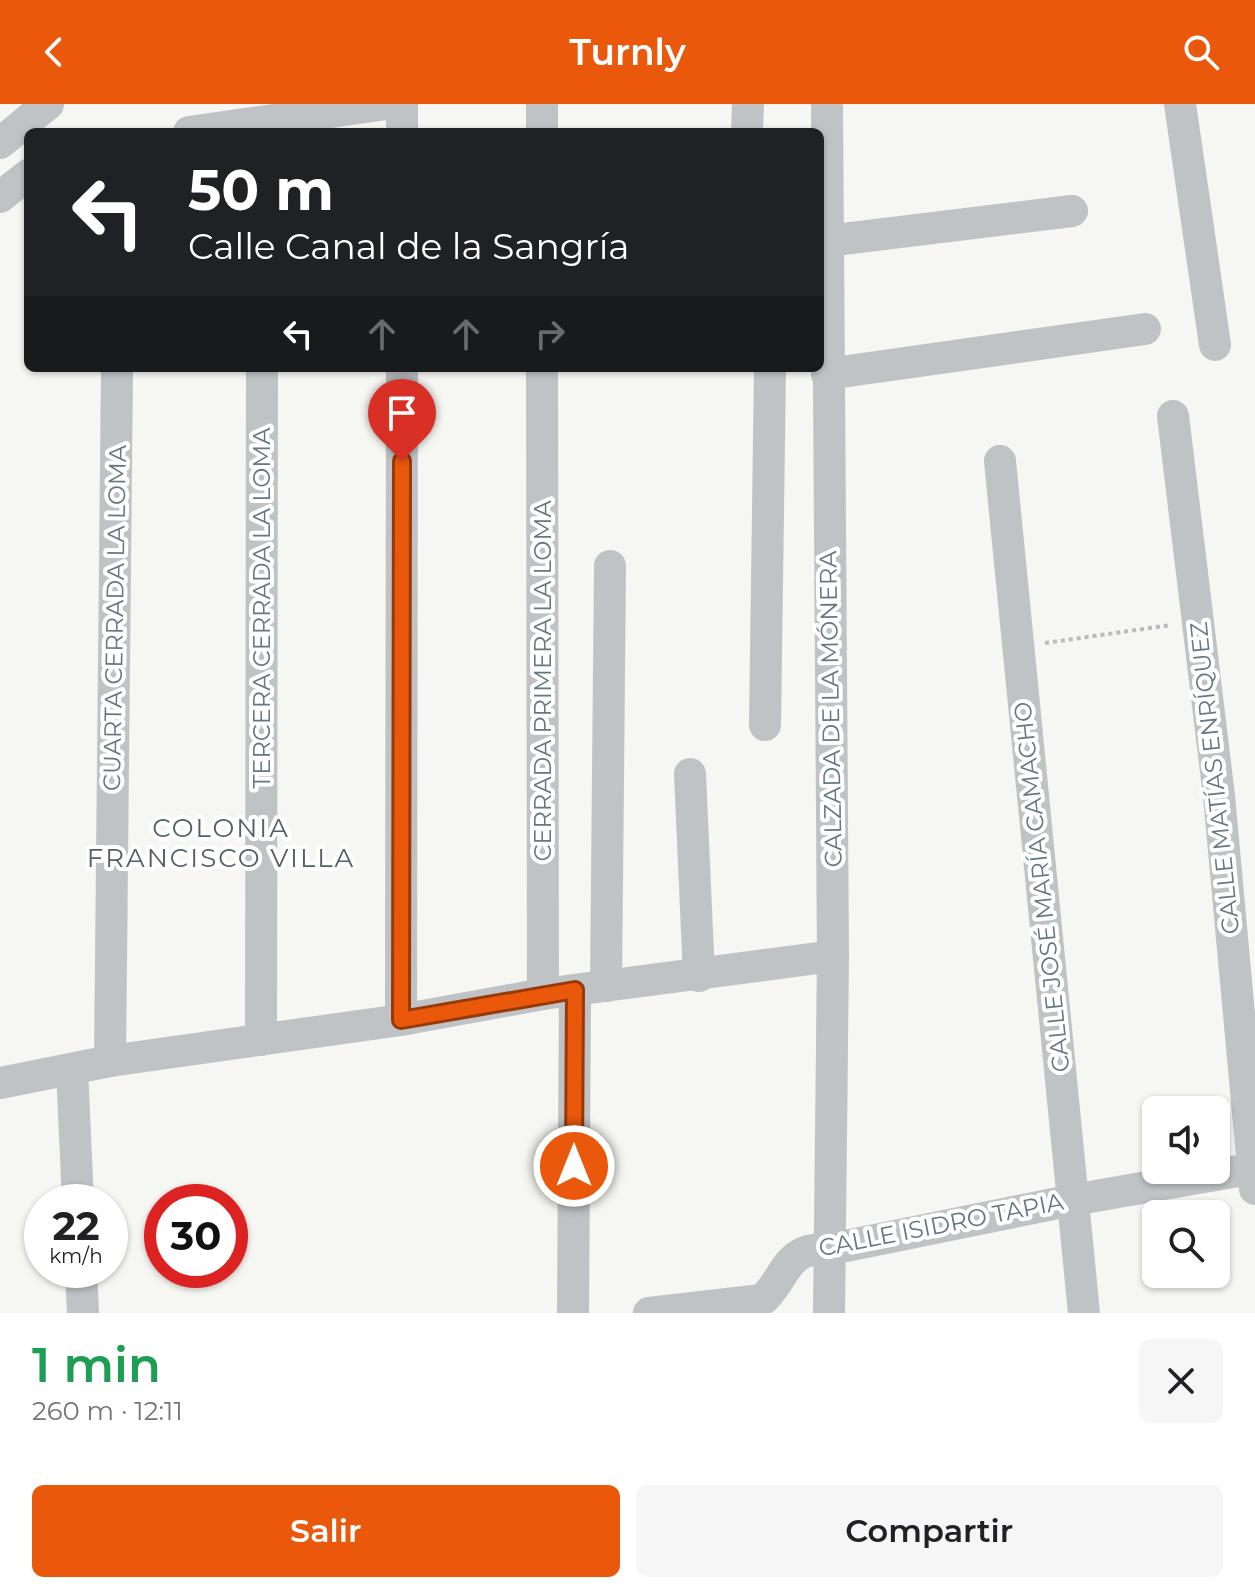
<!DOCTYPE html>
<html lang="es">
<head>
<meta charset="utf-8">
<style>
	:root { --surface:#fff; --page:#f6f6f6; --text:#202124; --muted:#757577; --accent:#ea580c }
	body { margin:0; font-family:Montserrat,sans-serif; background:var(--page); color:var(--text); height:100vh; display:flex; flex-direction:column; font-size:30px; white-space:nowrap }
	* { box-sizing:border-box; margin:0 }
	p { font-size:26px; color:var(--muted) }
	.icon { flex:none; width:44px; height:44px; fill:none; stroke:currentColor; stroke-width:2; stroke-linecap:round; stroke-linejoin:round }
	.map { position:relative; height:1209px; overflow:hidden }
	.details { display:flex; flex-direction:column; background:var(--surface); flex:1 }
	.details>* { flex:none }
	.hud { position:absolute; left:24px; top:24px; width:800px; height:244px; border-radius:12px; box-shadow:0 2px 6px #0004; background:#202124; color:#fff; overflow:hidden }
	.fabs { position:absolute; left:1142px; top:992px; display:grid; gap:16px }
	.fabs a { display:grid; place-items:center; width:88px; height:88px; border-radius:12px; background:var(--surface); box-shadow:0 2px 6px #0004; font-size:40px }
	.speed { position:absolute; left:24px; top:1080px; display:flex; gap:16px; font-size:40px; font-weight:700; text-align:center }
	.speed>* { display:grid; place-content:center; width:104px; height:104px; border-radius:50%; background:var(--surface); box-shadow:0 2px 6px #0004; line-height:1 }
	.speed small { font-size:20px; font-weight:400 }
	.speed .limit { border:12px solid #d22; background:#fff; color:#111 }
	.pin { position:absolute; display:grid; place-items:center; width:68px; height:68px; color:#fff; margin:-82px -34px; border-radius:50% 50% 50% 0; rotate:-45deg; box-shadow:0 0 8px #0007 }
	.pin .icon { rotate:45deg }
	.me { position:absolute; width:88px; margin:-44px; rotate:0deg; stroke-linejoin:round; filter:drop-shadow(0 0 6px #0008) }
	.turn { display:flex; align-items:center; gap:28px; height:168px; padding:0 32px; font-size:36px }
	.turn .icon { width:104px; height:104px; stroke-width:2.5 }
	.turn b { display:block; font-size:56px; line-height:68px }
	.lanes { display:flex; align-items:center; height:76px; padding:0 32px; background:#0003; justify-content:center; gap:40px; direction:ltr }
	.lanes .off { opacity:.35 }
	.round { display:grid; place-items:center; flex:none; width:84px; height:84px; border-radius:12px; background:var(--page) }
	.overview { display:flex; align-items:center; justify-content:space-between; height:136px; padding:0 32px }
	h1 { font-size:48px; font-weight:600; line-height:60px; color:#1e9e55 }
	.primary-button { display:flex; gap:16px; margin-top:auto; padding:16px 32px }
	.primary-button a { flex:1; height:92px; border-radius:12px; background:var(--accent); color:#fff; font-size:32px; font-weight:600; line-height:92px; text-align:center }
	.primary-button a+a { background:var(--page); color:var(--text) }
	header { display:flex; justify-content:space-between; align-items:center; height:104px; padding:0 32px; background:var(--accent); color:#fff; font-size:36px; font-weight:600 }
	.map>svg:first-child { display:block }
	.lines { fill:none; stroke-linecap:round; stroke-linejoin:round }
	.path { stroke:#b9bcbe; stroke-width:4; stroke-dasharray:4 4; stroke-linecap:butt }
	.minor { stroke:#bfc3c6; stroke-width:32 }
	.route-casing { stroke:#983908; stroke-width:20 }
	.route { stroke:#ea580c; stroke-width:14 }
	.labels { text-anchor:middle; stroke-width:8; stroke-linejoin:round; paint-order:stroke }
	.street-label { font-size:24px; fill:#657883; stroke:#fff }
	.neighbourhood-label { font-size:26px; letter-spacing:2px; fill:#536068; stroke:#fff }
</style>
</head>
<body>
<header><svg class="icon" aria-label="back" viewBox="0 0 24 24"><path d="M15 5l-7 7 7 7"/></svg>Turnly<svg class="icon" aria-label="search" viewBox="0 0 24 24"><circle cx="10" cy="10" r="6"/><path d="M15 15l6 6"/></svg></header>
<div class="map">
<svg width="1255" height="1209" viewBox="0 0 1255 1209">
	<rect width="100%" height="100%" fill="#f6f6f2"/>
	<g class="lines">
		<polyline class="path" points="1045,539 1171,521"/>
		<g class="minor">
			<polyline points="542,0 542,28"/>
			<polyline points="827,0 833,852 829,1209"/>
			<polyline points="1180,0 1215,241"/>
			<polyline points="189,28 387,0"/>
			<polyline points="402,28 402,0"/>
			<polyline points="747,28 748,0"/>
			<polyline points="0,39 48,0"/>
			<polyline points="0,93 28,71"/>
			<polyline points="827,137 1072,107"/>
			<polyline points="542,264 543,890"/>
			<polyline points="827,270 1145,225"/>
			<polyline points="1173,312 1219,692 1255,1085"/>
			<polyline points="1000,357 1084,1209"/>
			<polyline points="765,621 770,264"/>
			<polyline points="690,670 699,872"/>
			<polyline points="606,882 610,462"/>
			<polyline points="401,916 402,264"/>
			<polyline points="261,936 262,264"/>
			<polyline points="110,957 117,264"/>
			<polyline points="72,965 78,1098"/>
			<polyline points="0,979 110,957 401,916 543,890 833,852"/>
			<polyline points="81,1166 83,1209"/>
			<polyline points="573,1209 575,886"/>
			<path d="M649,1209l113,-13c16,-12 23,-41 43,-48 7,-3 18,-3 26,-3l242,-49 182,-32"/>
		</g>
	</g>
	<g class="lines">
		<g class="route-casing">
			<polyline id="route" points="402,357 401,916 575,886 574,1062"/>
		</g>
		<use href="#route" class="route"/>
	</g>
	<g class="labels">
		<g class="street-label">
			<text transform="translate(262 504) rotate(-90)" y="8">TERCERA CERRADA LA LOMA</text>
			<text transform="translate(115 514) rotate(-89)" y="8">CUARTA CERRADA LA LOMA</text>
			<text transform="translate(543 577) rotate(-90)" y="8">CERRADA PRIMERA LA LOMA</text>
			<text transform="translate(831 605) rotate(-91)" y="8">CALZADA DE LA MÓNERA</text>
			<text transform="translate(1215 674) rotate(-96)" y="8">CALLE MATÍAS ENRÍQUEZ</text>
			<text transform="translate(1042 783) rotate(-96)" y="8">CALLE JOSÉ MARÍA CAMACHO</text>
			<text transform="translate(941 1121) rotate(-11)" y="8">CALLE ISIDRO TAPIA</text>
		</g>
		<g class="neighbourhood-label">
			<text x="221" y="733">COLONIA<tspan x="221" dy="30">FRANCISCO VILLA</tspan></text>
		</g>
	</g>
</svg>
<div class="fabs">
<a><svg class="icon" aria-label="sound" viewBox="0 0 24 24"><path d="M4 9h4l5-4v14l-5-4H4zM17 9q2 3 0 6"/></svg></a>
<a><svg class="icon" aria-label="search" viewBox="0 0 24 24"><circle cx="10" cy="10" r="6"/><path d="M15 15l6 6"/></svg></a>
</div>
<div class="speed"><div>22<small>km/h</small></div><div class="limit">30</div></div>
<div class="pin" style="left:402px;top:357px;background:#d93025"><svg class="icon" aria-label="arrive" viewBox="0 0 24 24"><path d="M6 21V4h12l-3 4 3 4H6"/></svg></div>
<svg class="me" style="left:574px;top:1062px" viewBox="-20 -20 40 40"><circle r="17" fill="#ea580c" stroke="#fff" stroke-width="3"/><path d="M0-11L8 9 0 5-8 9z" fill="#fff"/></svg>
<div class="hud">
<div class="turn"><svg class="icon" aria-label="left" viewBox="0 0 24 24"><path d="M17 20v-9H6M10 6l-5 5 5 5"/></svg><div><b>50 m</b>Calle Canal de la Sangría</div></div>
<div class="lanes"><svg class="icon" aria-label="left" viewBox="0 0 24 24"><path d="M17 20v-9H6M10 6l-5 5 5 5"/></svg><svg class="icon off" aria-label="ahead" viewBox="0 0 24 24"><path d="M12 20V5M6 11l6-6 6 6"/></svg><svg class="icon off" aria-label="ahead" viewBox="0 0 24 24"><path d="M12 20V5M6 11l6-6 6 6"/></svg><svg class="icon off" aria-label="right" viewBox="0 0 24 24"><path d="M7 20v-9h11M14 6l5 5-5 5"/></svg></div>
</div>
</div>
<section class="details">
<div class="overview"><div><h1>1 min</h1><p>260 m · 12:11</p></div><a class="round"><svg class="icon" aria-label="close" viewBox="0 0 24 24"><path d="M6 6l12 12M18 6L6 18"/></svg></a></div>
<div class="primary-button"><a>Salir</a><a>Compartir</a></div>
</section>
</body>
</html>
